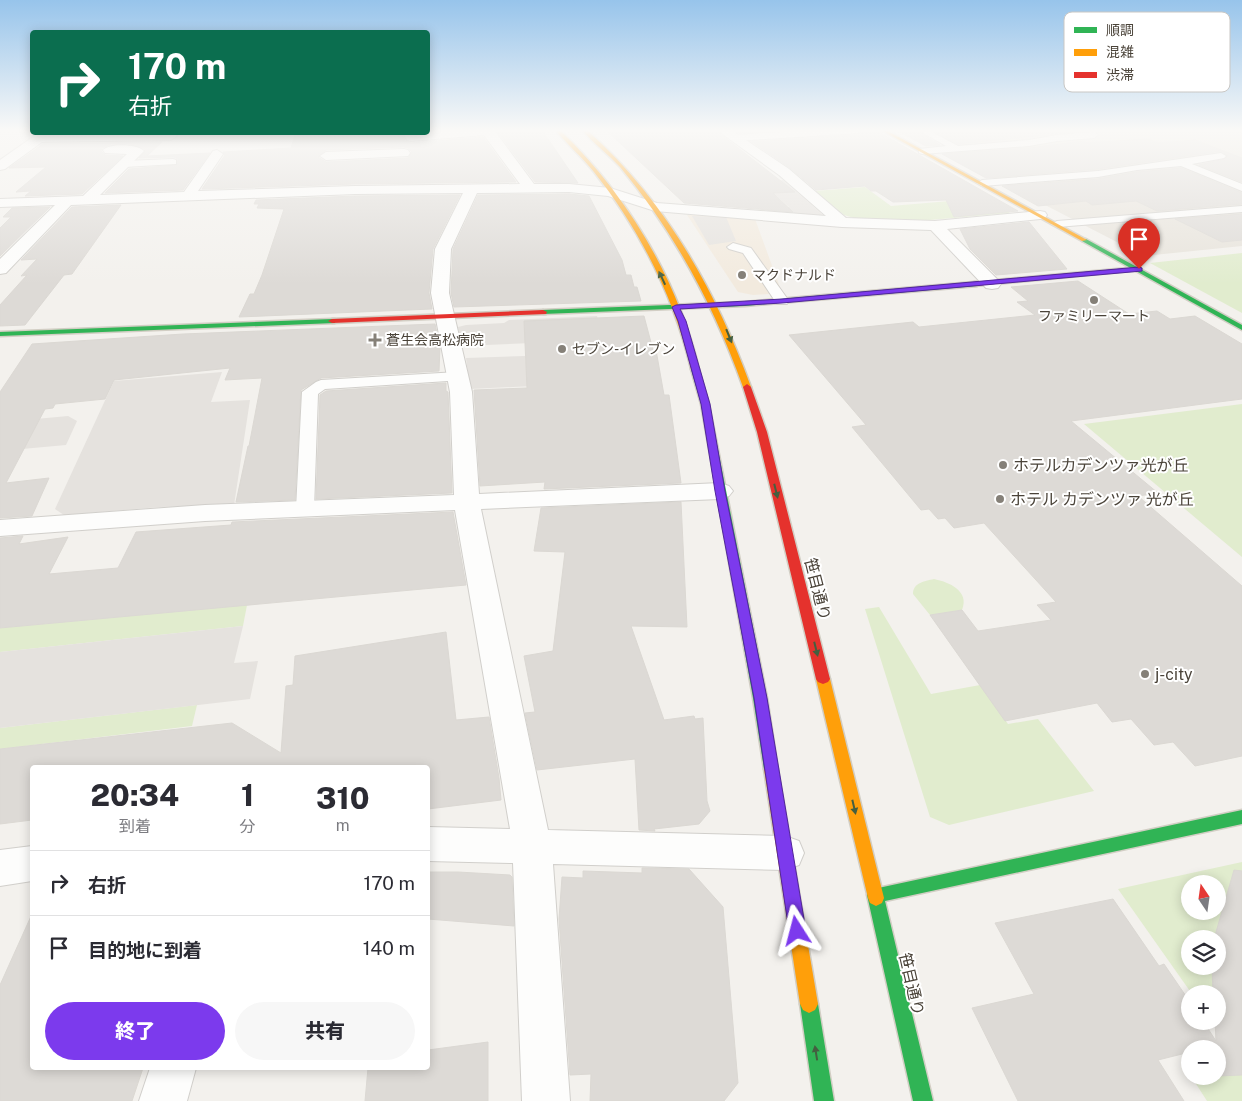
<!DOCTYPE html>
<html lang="ja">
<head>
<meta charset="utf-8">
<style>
	:root { --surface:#fff; --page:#f7f7f7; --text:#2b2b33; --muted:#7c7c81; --line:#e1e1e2; --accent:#7c3aed }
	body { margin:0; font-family:"Public Sans","Noto Sans JP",sans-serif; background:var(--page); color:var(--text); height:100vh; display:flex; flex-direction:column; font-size:19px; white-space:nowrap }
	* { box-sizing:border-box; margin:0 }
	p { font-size:16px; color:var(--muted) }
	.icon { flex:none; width:28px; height:28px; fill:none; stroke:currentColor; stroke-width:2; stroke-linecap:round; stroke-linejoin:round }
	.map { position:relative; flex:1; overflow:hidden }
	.panel { position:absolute; left:30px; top:765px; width:400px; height:305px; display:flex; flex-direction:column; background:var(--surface); border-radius:5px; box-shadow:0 2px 12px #0003 }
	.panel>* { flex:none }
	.guide { position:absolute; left:30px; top:30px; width:400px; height:105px; border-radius:5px; box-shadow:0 2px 12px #0003; background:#0b6e4f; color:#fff; overflow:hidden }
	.needle { width:32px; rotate:347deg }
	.buttons { position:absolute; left:1181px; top:875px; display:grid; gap:10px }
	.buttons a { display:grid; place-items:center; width:45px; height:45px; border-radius:50%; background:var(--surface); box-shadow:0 2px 12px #0003; font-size:25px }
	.pin { position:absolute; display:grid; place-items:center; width:42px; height:42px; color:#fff; margin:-51px -21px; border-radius:50% 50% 50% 0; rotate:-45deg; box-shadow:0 0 5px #0007 }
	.pin .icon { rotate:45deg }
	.me { position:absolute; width:55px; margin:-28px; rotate:351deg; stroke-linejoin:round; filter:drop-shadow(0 0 4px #0008) }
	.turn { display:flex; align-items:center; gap:18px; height:105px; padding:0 15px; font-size:22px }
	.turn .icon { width:65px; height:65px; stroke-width:2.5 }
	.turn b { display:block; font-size:35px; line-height:42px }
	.eta { display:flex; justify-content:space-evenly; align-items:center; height:85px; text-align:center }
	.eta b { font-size:30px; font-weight:800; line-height:35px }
	.button { display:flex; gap:10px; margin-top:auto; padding:10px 15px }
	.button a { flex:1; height:58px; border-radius:30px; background:var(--accent); color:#fff; font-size:20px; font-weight:800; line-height:58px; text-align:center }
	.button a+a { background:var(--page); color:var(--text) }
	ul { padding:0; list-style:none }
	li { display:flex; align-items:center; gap:15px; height:65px; padding:0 15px; border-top:1px solid var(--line) }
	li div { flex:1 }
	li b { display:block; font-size:19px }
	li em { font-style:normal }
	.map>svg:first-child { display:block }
	.residential { fill:#e7e3db }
	.commercial { fill:#f2eade }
	.green { fill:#e1ecce; fill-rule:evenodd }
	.parking { fill:#e5e2de }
	.building { fill:#dddad6; stroke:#dbd8d3; fill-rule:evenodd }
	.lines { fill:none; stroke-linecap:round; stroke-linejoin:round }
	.lane-casing { stroke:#d1cfcb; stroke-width:2 }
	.street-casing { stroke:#d1cfcb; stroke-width:2 }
	.fast-casing { stroke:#d2cec4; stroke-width:3 }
	.slow-casing { stroke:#d2cec4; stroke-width:3 }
	.jam-casing { stroke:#d2cec4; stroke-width:3 }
	.lane { fill:#fdfdfc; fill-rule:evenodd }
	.street { fill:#fdfdfc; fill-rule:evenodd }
	.fast { fill:#30b455; fill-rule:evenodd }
	.slow { fill:#ff9f0a; fill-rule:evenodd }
	.jam { fill:#e5322d; fill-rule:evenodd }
	.oneway { fill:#445f40 }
	.route { fill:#7c3aed; stroke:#51269a }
	.poi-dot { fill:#858078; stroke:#fff; stroke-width:2 }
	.labels { text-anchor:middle; stroke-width:4; stroke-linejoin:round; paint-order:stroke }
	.far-poi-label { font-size:14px; fill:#4a4339; stroke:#fff; text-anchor:start }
	.poi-label { font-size:16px; fill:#4a4339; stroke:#fff; text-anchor:start }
	.street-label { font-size:16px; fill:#4a4339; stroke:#fff }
	.key { fill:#fff; stroke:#c9c7c4; stroke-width:1 }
	.key-label { font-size:14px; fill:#4a4339 }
</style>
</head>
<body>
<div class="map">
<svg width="1242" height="1101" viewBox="0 0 1242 1101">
	<rect width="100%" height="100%" fill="#f3f1ed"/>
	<polygon class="residential" points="927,130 1242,130 1242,246 1144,256 933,147 957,145"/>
	<polygon class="commercial" points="694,213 755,219 782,293 753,295 738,292 687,215"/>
	<g class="green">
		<polygon points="865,187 891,206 985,198 1010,213 918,221 854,218 844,215 815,191"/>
		<polygon points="1242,253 1242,313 1150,263"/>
		<polygon points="1242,404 1242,557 1084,424"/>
		<path d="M934,579c15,3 36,12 28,31l-32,5 -17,-21c0,-11 11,-13 21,-15z"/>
		<polygon points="247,605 243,626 0,652 0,628"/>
		<polygon points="879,607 931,694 980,685 1008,724 1038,719 1094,791 949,825 930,817 865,609"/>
		<polygon points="197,705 192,726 0,749 0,728"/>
		<path d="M1242,862v239h-35l-16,-25h27v-23l13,-4 -19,-28h6v-27h-26l-74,-105zM1190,884h28v27h-28zM1190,939h28v27h-28z"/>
	</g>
	<g class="parking">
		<polygon points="731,130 757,130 761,133 803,130 865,130 871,133 854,134 857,136 752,143"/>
		<polygon points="783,180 823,215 823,217 770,213 766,209 789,207 761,182"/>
		<polygon points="692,216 726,217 736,241 709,245"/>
		<polygon points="597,316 604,340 462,346 458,327 466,325 504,323 509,320"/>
		<polygon points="525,356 526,363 609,359 614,382 470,389 466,358"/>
		<polygon points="222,372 211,402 250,400 234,505 160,507 64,515 55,509 114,381"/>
		<polygon points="68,416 77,421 66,445 0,451 14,421"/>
		<polygon points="243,626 234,663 258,661 250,699 0,728 0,652"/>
	</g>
	<g class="building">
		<polygon points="496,130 542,130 578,183 535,182"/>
		<polygon points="606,130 715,130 795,192 773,193 793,212 684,203"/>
		<polygon points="864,130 875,130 1018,211 954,217 946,200 893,202 876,191 871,191 865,186 816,190 790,168 752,142 858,135"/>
		<polygon points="896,130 916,130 940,145 926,146"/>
		<polygon points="932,130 1084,130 1084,131 958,144"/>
		<path d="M348,132h53l4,9 6,2 72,-6 33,45 -161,2 -153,5 23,-34 -2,-3 68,-4 4,-13zM404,147l4,1 4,4 -4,6 -82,4 -8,-5 8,-7z"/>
		<polygon points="1148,139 1158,143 1195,140 1242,158 1242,182 1199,165 1225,159 1228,156 1221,151 1098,169 986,178 942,154 1029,148 1084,141 1084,143"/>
		<polygon points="162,142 147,156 210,153 183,190 105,193 129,169 177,165 178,159 174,157 139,158 145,152 145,149 130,144 111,144 102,148 101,151 105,155 123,156 82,194 25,196 31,191 16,192 46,167 9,168 43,144"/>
		<polygon points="1181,168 1242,193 1242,204 1157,211 1136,201 1092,205 1086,201 1038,206 1002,186 1098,179 1137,172"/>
		<polygon points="569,194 589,196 622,260 626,275 631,275 634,287 637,287 641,301 454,307 451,293 453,249 478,195"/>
		<polygon points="460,195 433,249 429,293 432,309 239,317 250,294 254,294 262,275 284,209 257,208 259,204 254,204 256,200 355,196"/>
		<polygon points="121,205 72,274 64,275 25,325 0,326 0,305 27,275 21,276 37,259 21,260 72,207"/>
		<polygon points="50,207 0,256 0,228 11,217 3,217 12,208"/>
		<polygon points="1242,214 1242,240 1222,242 1175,219"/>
		<polygon points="1029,222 1067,269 996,275 970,249 960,229"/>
		<polygon points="1078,281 1129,314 1157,311 1170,319 1195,316 1242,344 1242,399 1071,421 1158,493 1138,496 1242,586 1242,756 1195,766 1173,742 1154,745 1131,719 1112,722 1097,703 1005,721 930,615 962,610 978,631 1051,620 1037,605 1056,602 984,523 954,528 945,518 938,519 929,509 921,510 852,427 866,425 789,335 913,322 919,327 1035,315 1017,302 1028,301 1011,287"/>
		<polygon points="644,316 653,350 656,350 664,395 669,395 681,483 544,489 545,482 480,486 474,390 527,388 524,321"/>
		<polygon points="435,324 440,347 439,371 321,378 301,390 295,500 236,502 248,446 249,446 262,378 225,380 230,368 114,380 105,399 55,404 53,408 45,409 6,483 49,478 32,516 0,518 0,392 32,344 183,334"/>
		<polygon points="446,383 446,391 448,392 452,493 316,499 320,395 326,391"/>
		<polygon points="681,502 687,627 631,626 664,720 694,716 695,719 703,718 707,801 710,811 699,824 654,829 655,831 639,830 635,759 537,770 525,713 535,712 524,656 553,651 565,552 534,551 541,508"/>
		<polygon points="453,512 466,585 0,628 0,538 23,536 19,544 68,537 49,574 118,568 136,532 231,525 232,522"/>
		<polygon points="446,632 456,720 489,717 499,778 501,800 428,809 428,768 32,768 32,820 0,824 0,749 232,723 281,753 286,686 293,685 295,656"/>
		<polygon points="642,868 689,869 723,907 738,1083 724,1101 590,1101 591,1074 570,1075 559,919 562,877 583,878 583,871 642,873"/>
		<polygon points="1234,870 1242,871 1242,1075 1218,1076 1216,1046 1204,1049 1190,1049 1190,1052 1158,1060 1184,1101 1018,1101 972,1008 1034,994 995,923 1113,899 1159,966 1164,964 1190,1002 1190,1021 1203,1021 1216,1041 1215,1021 1218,1021 1218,994 1213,994 1212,966 1218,966 1218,939 1214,939"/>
		<polygon points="428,872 458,872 510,875 512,877 514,926 428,919"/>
		<polygon points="32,914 32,1068 143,1068 132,1101 0,1101 0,985"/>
		<polygon points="488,1042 488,1101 365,1101 368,1068 428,1068 428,1050"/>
	</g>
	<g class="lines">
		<g class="lane-casing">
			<g id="lane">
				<polygon points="820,130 862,130 858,133 734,141 730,138 734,135"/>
				<polygon points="918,130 928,130 958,146 1029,140 1057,135 1094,132 1098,135 1094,138 1057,141 1029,146 922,154 919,153 919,149 946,146"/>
				<polygon points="1221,153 1226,156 1224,158 1192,164 1242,184 1242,191 1181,166 1137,170 1098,177 982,186 977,183 982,180 1098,171"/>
				<polygon points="173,159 176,160 176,164 124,167 119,164 124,161"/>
				<polygon points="1242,206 1242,212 1057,227 1051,224 1057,221"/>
				<polygon points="733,243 751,248 789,301 787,304 777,304 743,253 729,249 727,247"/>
				<polygon points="458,372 463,374 466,377 463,380 325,389 318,394 314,509 312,513 305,515 298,513 296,509 302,392 316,382 321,380"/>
			</g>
		</g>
		<g class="street-casing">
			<g id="street">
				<path d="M456,130h38l40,54h35l41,4 47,15 169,13 -47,-41 -62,-45h14l58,39 57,49 89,3 105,-10 5,1 2,3 -2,3 -5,1 -93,10 51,51 3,4 -3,4 -6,1 -6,-1 -55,-58 -89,-3 -187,-16 -47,-15 -39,-4 -92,1 -26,56 -2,44 23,99 7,102 241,-11 9,3 4,5 -4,5 -9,3 -239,10 67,321 237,6 14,5 5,12 -5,12 -14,5 -232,-6 17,237h-48l-9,-238 -85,-2v-34l82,2 -55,-319 -250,11 -205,15v-16l205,-15 249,-10 -4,-103 -19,-99 4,-44 28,-56 -108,1 -284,11 -65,68 -6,1v-15l55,-54 -55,2v-8l83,-3 44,-42 -22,-1 -2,-3c7,-7 34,-6 41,1l-44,44 84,-3 29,-41 4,-1 6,4 -25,37 157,-5 165,-2 -36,-49 -73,6 -4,-1 -4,-8z"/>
				<polygon points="40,132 54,132 52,134 171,132 177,136 171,140 42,142 5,169 0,170 0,160"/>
				<polygon points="404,149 408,150 410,153 408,156 326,160 320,156 326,152"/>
				<polygon points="32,846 32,881 0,886 0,850"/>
				<polygon points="150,1068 196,1068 187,1101 139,1101"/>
			</g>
		</g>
		<g class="fast-casing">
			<g id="fast">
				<polygon points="1082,239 1086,239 1242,325 1242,330 1082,241"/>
				<polygon points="974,282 977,282 977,286 745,306 543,314 539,312 543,310 745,302"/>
				<polygon points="332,319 335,319 335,323 0,336 0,332"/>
				<polygon points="695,366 699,369 709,404 767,698 778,769 776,773 771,775 766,773 764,769 753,698 701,404 691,369"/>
				<polygon points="1242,810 1242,824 885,901 933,1101 913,1101 867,895 869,890"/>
				<polygon points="809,995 815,998 818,1004 834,1101 814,1101 800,1004 803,998"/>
			</g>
		</g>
		<g class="slow-casing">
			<g id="slow">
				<path d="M555,130h5c67,65 117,148 139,239l-1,2h-6l-1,-2c-17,-72 -51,-139 -97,-197 -12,-15 -27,-28 -39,-42z"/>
				<path d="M582,130h5c78,70 128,159 164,257l-1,2 -3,1 -4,-3c-29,-81 -68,-154 -123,-220 -12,-13 -27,-24 -38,-37z"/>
				<polygon points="881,130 886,130 1087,240 1082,241"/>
				<polygon points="823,674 828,676 830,679 884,898 882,903 876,906 870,903 868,898 816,679 818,676"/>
				<polygon points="771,763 776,765 778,769 818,1004 815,1010 809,1013 803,1010 800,1004 764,769 766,765"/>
			</g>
		</g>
		<g class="jam-casing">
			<g id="jam">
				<polygon points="1139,267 1141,268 1141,270 974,286 970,284 974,282"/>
				<polygon points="543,310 547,312 546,314 332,323 328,321 332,319"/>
				<polygon points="747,384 751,387 767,432 830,679 828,682 823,684 818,682 816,679 757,432 743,387"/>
			</g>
		</g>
		<use href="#lane" class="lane"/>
		<use href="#street" class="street"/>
		<use href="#fast" class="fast"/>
		<use href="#slow" class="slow"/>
		<use href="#jam" class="jam"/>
	</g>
	<defs><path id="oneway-solid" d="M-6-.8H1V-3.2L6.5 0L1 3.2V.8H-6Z" transform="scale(1.25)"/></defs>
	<g class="oneway">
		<use href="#oneway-solid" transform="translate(662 278) rotate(-115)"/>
		<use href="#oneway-solid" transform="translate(729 336) rotate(68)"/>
		<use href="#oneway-solid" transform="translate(776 491) rotate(76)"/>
		<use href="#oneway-solid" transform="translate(816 649) rotate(76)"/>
		<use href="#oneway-solid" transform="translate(854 807) rotate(77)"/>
		<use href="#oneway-solid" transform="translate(816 1053) rotate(-99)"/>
	</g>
	<linearGradient id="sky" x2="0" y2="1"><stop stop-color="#97c4eb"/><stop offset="0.46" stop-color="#faf9f7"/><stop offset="1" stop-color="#faf9f7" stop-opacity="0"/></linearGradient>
	<rect width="1242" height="284" fill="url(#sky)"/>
	<polygon class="route" points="1139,267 1142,268 1142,271 782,303 680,309 686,321 710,404 725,491 767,698 806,931 803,937 797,939 791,937 789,931 754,698 715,491 701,404 678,321 672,307 676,305 782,299"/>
	<g class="poi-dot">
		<circle cx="742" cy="275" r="5"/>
		<circle cx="1094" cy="300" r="5"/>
		<path d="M372.5 332.5h5v5h5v5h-5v5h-5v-5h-5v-5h5z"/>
		<circle cx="562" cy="349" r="5"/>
		<circle cx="1003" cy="465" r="5"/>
		<circle cx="1000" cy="499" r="5"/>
		<circle cx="1145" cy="674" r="5"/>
	</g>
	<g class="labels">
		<g class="far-poi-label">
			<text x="752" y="280">マクドナルド</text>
			<text x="1094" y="321" text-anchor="middle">ファミリーマート</text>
			<text x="386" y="345">蒼生会高松病院</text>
			<text x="572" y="354">セブン-イレブン</text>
		</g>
		<g class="poi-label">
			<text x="1013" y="471">ホテルカデンツァ光が丘</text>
			<text x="1010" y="505">ホテル カデンツァ 光が丘</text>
			<text x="1155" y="680">j-city</text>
		</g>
		<g class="street-label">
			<text transform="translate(818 589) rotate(76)" y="6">笹目通り</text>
			<text transform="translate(912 984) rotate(77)" y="6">笹目通り</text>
		</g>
	</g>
	<rect x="1064" y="12" width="166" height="80" rx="8" class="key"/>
	<rect x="1074" y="27" width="23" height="6" fill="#30b455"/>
	<rect x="1074" y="49" width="23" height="7" fill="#ff9f0a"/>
	<rect x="1074" y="72" width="23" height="6" fill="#e5322d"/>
	<g class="key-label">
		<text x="1106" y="35">順調</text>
		<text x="1106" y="57">混雑</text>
		<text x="1106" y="80">渋滞</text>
	</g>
</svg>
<div class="buttons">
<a><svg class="needle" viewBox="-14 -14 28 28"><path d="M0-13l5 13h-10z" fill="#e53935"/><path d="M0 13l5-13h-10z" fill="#7c7c81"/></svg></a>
<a><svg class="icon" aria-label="layers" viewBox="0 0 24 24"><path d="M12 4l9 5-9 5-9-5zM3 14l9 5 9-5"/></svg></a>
<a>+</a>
<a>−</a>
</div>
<div class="pin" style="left:1139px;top:269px;background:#d93025"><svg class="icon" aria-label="arrive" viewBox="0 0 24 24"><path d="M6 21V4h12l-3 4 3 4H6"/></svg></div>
<svg class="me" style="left:797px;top:931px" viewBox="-20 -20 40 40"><path d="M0-17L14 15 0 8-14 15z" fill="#7c3aed" stroke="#fff" stroke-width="4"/></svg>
<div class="guide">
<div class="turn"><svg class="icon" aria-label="right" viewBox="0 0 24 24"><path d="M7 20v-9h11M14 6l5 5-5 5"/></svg><div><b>170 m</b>右折</div></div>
</div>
<section class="panel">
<div class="eta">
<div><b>20:34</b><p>到着</p></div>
<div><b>1</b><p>分</p></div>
<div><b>310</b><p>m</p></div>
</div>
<ul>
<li><svg class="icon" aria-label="right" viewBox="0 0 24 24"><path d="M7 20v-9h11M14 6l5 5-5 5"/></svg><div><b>右折</b></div><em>170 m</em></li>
<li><svg class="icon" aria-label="arrive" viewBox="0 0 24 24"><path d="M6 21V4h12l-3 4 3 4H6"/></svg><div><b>目的地に到着</b></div><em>140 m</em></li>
</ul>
<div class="button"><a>終了</a><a>共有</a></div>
</section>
</div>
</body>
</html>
